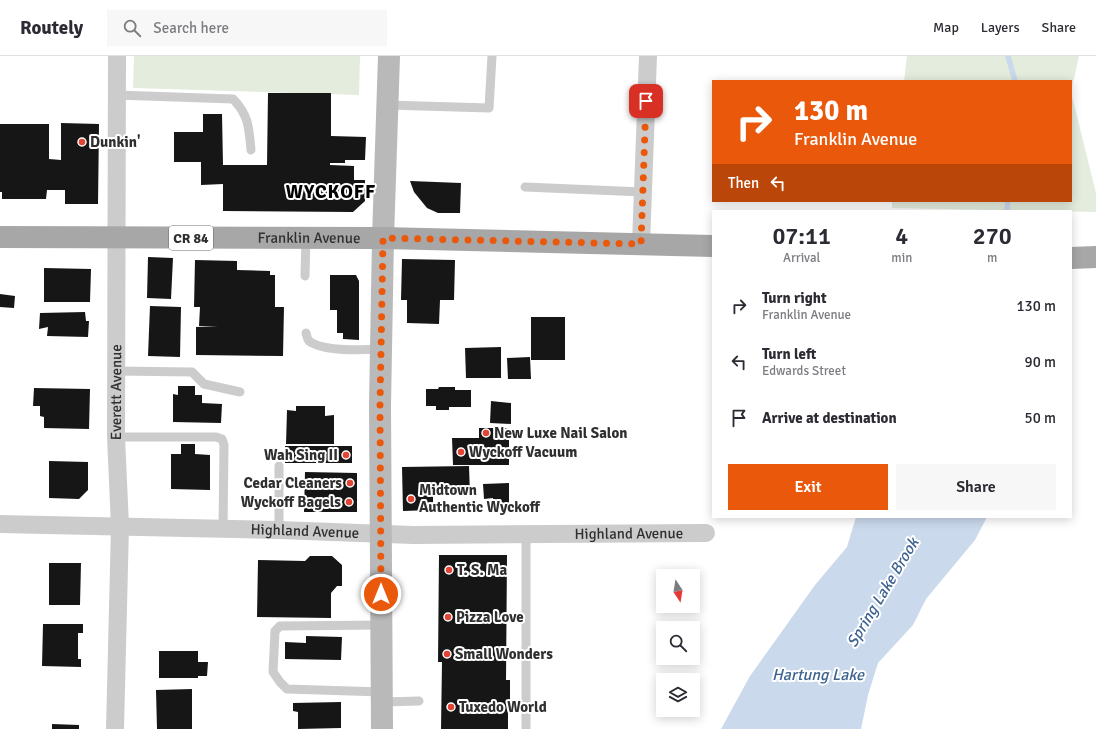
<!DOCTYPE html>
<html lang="en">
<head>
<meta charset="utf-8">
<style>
	:root { --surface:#fff; --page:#f7f7f7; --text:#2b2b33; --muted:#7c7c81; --line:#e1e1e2; --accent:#ea580c }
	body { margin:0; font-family:Signika,sans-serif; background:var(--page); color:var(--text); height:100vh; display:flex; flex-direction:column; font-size:15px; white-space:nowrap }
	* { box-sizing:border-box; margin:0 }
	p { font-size:13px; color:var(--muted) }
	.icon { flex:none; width:22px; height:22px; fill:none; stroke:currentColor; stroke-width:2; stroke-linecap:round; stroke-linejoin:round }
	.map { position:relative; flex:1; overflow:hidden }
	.details { position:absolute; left:712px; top:154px; width:360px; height:308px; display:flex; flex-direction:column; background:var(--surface); border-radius:0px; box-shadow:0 2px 10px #0003 }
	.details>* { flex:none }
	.banner { position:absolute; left:712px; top:24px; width:360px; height:122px; border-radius:0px; box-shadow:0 2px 10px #0003; background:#ea580c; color:#fff; overflow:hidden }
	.needle { width:26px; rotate:168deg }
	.tools { position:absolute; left:656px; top:513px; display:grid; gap:8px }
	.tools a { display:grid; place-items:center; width:44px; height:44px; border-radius:0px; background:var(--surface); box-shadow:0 2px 10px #0003; font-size:20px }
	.pin { position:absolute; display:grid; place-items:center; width:34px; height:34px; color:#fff; margin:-17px; border-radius:8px; box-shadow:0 2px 6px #0006 }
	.me { position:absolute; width:44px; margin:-22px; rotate:0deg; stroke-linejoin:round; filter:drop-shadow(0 0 3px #0008) }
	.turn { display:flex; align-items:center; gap:14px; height:84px; padding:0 16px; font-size:18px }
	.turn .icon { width:52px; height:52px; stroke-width:2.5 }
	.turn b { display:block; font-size:28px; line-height:34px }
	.then { display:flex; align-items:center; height:38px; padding:0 16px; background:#0003; gap:8px; font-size:15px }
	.eta { display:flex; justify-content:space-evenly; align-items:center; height:68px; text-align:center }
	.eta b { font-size:24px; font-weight:600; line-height:28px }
	.cta { display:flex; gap:8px; margin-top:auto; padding:8px 16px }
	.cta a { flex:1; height:46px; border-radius:0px; background:var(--accent); color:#fff; font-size:16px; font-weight:600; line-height:46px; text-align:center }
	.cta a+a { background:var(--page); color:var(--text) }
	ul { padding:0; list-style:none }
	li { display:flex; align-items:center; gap:12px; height:56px; padding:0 16px }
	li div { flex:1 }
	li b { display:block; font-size:15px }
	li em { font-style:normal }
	header { display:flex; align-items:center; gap:24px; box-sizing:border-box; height:56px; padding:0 20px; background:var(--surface); border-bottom:1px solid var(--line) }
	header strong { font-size:19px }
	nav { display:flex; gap:22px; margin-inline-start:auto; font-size:14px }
	.search { width:280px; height:36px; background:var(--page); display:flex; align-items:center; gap:10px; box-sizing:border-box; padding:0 14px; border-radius:0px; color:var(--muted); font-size:15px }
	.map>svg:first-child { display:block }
	.green { fill:#e3ecdd }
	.water { fill:#cad9ec }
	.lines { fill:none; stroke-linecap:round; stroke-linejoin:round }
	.stream { stroke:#cad9ec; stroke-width:5.5 }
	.building { fill:#161616 }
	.lane { stroke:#ccc; stroke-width:9 }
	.street { stroke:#ccc; stroke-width:18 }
	.secondary { stroke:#b9b9b9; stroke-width:22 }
	.primary { stroke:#a7a7a7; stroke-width:22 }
	.route { stroke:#ea580c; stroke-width:7; stroke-dasharray:0 12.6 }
	.poi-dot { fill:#e34534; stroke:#fff; stroke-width:1.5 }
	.labels { text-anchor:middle; stroke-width:4; stroke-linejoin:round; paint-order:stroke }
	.shield { fill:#fff; stroke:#6d6d6d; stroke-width:1 }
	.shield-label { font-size:14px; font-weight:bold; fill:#2f2f2f }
	.poi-label { font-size:15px; font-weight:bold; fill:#2f2f2f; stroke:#fff; text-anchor:start }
	.street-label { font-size:15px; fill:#2f2f2f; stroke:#fff }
	.water-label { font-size:16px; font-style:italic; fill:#3e6390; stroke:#fff }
	.district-label { font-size:19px; font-weight:bold; letter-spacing:1px; fill:#000; stroke:#fff }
</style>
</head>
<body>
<header>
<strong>Routely</strong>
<div class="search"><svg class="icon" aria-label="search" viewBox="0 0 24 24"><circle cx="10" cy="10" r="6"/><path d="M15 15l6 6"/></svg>Search here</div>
<nav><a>Map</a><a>Layers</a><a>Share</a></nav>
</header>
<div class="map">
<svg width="1096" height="673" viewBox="0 0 1096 673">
	<rect width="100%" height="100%" fill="#fff"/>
	<g class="green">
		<polygon points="134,0 360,0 359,39 133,32"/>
		<polygon points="907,0 1079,0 1071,36 1096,137 1096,156 892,152 892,145 1071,145 1071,25 904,25"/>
	</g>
	<polygon class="water" points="856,461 987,461 975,484 926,543 913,569 878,607 868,639 861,673 721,673 750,620 815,529 847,491"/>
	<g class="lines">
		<g class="stream">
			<polyline points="1008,0 1015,25"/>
			<polyline points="1007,155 1008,145"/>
		</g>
	</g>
	<g class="building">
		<polygon points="268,37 331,37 331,80 366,81 365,104 345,104 345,107 330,107 330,109 354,110 354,124 365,124 365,145 353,156 223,155 223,128 201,129 201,106 174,106 174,76 203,76 203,58 222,58 223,109 267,109"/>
		<polygon points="61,67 99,68 98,148 65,148 65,134 47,134 46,143 2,143 2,136 0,136 0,68 49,68 49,103 61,104"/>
		<polygon points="410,125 461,127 460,157 438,157 427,152 414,136"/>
		<polygon points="148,201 173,202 171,243 147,242"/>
		<polygon points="402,203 455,204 454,244 440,244 439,268 407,267 407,244 401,244"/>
		<polygon points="195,204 237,205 237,214 270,215 270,219 275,219 275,251 284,251 283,300 196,299 196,271 218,270 199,270 200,251 194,251"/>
		<polygon points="44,212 91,213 90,246 44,246"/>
		<polygon points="330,219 356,219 359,225 359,284 343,283 343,277 337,277 337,254 330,254"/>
		<polygon points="0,238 15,240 14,252 0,251"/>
		<polygon points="150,250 181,251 180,301 148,300"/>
		<polygon points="85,256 86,265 89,265 88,281 47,280 48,271 39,273 40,257"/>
		<rect x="531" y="261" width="34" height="43"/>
		<polygon points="501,291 501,322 466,322 465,292"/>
		<polygon points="530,301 531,323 508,323 507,302"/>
		<polygon points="178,330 195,330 195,339 202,339 202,347 222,348 221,367 173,366 173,338 178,339"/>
		<polygon points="439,331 455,331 455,334 471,334 471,351 449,351 449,354 436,354 436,350 426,350 426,333 438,333"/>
		<polygon points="34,332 90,333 89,373 44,372 44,361 40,360 40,350 33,350"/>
		<polygon points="491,345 511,347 511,368 490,367"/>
		<polygon points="296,350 325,350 325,360 334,359 334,388 286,388 287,354 296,355"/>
		<polygon points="479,372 509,372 509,409 453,409 452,382 479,382"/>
		<polygon points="181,388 195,388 195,398 210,399 210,434 171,433 171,398 181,398"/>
		<rect x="285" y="390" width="67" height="17"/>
		<polygon points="49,405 88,406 88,434 79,443 49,442"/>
		<polygon points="469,410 470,439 433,440 433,454 403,455 402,411"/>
		<polygon points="305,416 357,417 357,456 304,456"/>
		<polygon points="509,427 509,456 493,457 493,442 484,443 483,428"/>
		<polygon points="439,499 507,499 506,624 510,624 510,653 508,653 508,673 441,673 442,606 438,606"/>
		<polygon points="310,500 332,500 342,509 342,530 337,530 331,537 331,562 257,561 258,504 305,505"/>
		<polygon points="49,507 81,507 80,549 49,549"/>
		<polygon points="43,568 83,568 83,577 78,577 78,603 81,603 81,611 42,610"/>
		<polygon points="306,580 342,581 341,604 285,603 285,586 306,587"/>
		<polygon points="159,595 198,595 198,606 208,606 207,620 198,620 198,622 159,622"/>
		<polygon points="192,633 192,673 157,673 156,634"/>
		<polygon points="341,646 341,672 298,673 298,656 293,655 293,647"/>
		<polygon points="52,668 79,669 79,673 52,673"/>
	</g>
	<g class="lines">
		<g class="lane">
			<path d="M116,39l117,4c16,16 16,30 18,51"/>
			<polyline points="387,49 489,52 492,0"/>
			<polyline points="525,131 643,136"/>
			<polyline points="305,220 306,182"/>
			<path d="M306,277c1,3 1,6 3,8 14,11 54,9 72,8"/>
			<polyline points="116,315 192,316 204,328 240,336"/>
			<polyline points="116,381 216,381 222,383 224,389 223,473"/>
			<polyline points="279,474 279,410"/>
			<polyline points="381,569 280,570 275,575 273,616 280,626 287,633 382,636"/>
			<polyline points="382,646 419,645"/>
			<polyline points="526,673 526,479"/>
		</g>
		<g class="street">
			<polyline points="641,188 648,0"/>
			<path id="s1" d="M0,468l279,6 134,5 293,-2"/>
			<path id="s2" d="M115,673l5,-203 -4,-89 1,-381"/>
		</g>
		<polyline class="secondary" points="382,673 380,350 383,182 389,0"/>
		<g class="primary">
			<path id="s3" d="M0,181l383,1 330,8"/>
			<polyline points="1071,202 1096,201"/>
		</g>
	</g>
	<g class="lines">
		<polyline class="route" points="381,538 380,350 383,182 641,188 646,45"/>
	</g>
	<g class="poi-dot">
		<circle cx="82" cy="86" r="4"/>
		<circle cx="486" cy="377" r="4"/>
		<circle cx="461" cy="396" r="4"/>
		<circle cx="346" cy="399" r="4"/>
		<circle cx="350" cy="427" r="4"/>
		<circle cx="411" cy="443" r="4"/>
		<circle cx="349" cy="446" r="4"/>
		<circle cx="449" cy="514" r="4"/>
		<circle cx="448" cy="561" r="4"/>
		<circle cx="447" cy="598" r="4"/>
		<circle cx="451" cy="651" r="4"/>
	</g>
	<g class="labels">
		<rect class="shield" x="169" y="170" width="44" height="24" rx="3"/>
		<g class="shield-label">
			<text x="191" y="187">CR 84</text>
		</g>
		<g class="poi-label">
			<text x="90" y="91">Dunkin'</text>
			<text x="494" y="382">New Luxe Nail Salon</text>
			<text x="469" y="401">Wyckoff Vacuum</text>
			<text x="338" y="404" text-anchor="end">Wah Sing II</text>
			<text x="342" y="432" text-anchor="end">Cedar Cleaners</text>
			<text x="419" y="439">Midtown<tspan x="419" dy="17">Authentic Wyckoff</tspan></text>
			<text x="341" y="451" text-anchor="end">Wyckoff Bagels</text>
			<text x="457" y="519">T. S. Ma</text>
			<text x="456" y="566">Pizza Love</text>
			<text x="455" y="603">Small Wonders</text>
			<text x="459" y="656">Tuxedo World</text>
		</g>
		<g class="street-label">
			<text dy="5" stroke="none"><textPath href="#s3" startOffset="309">Franklin Avenue</textPath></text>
			<text dy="5" stroke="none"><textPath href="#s2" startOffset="337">Everett Avenue</textPath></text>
			<text dy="5" stroke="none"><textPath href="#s1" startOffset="305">Highland Avenue</textPath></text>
			<text dy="5" stroke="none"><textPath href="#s1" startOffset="629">Highland Avenue</textPath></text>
		</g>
		<g class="water-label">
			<text transform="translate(882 536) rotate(-59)" y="6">Spring Lake Brook</text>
			<text x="818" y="624">Hartung Lake</text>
		</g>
		<g class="district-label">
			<text x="331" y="142">WYCKOFF</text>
		</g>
	</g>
</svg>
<div class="tools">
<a><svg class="needle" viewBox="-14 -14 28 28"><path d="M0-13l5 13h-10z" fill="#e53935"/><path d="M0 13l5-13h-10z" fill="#7c7c81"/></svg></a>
<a><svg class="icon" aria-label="search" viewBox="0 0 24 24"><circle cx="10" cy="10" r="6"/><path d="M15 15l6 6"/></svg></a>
<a><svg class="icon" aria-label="layers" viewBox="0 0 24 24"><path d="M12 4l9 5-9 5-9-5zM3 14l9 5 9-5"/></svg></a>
</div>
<div class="pin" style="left:646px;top:45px;background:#d93025"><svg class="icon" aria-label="arrive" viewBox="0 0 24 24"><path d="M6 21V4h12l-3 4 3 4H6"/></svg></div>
<svg class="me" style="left:381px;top:538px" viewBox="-20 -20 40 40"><circle r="17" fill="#ea580c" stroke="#fff" stroke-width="3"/><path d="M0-11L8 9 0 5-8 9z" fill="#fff"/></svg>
<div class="banner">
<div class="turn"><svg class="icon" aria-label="right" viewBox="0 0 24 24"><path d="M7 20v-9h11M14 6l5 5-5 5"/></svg><div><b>130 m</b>Franklin Avenue</div></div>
<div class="then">Then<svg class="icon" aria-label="left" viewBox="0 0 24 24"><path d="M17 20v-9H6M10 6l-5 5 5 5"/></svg></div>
</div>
<section class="details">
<div class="eta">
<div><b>07:11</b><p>Arrival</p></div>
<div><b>4</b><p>min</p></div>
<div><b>270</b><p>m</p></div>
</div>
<ul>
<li><svg class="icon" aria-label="right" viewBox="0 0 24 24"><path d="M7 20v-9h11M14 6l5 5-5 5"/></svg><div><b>Turn right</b><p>Franklin Avenue</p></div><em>130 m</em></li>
<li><svg class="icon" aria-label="left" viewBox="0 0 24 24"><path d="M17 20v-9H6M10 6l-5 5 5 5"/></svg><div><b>Turn left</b><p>Edwards Street</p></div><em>90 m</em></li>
<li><svg class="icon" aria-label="arrive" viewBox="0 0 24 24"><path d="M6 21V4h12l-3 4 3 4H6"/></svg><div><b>Arrive at destination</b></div><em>50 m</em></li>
</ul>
<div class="cta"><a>Exit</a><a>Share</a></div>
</section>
</div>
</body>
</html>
